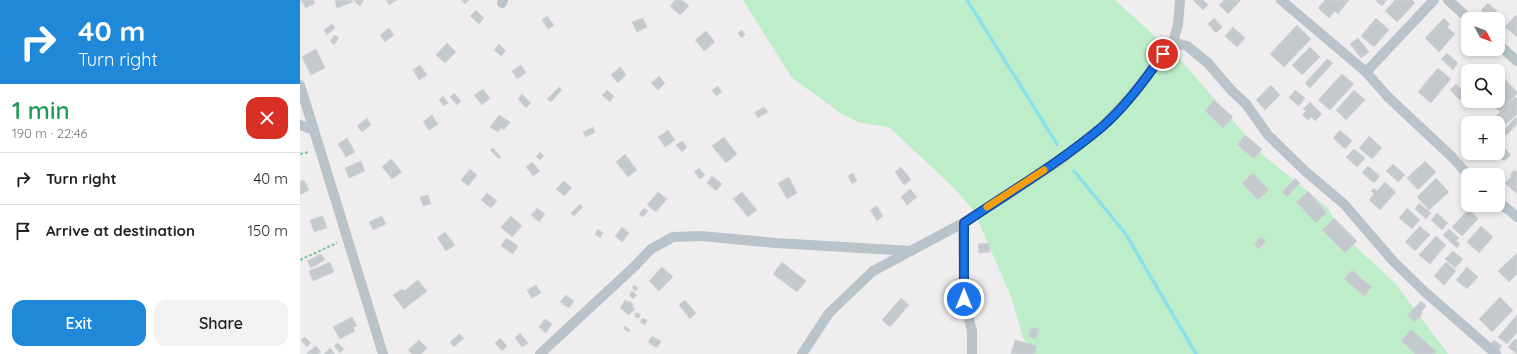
<!DOCTYPE html>
<html lang="en">
<head>
<meta charset="utf-8">
<style>
	:root { --surface:#fff; --page:#f2f2f2; --text:#202124; --muted:#757577; --line:#e0e0e0; --accent:#1f88d9 }
	body { margin:0; font-family:Quicksand,sans-serif; background:var(--page); color:var(--text); height:100vh; display:flex; flex-direction:column; font-size:15px; white-space:nowrap }
	* { box-sizing:border-box; margin:0 }
	p { font-size:13px; color:var(--muted) }
	.icon { flex:none; width:22px; height:22px; fill:none; stroke:currentColor; stroke-width:2; stroke-linecap:round; stroke-linejoin:round }
	.map { position:relative; flex:1; overflow:hidden }
	.drawer { display:flex; flex-direction:column; background:var(--surface); width:300px }
	.drawer>* { flex:none }
	.banner { background:#1f88d9; color:#fff; overflow:hidden }
	.needle { width:26px; rotate:131deg }
	.buttons { position:absolute; left:1161px; top:12px; display:grid; gap:8px }
	.buttons a { display:grid; place-items:center; width:44px; height:44px; border-radius:8px; background:var(--surface); box-shadow:0 2px 6px #0003; font-size:20px }
	.pin { position:absolute; display:grid; place-items:center; width:34px; height:34px; color:#fff; margin:-17px; border:2px solid #fff; border-radius:50%; box-shadow:0 1px 4px #0007 }
	.me { position:absolute; width:44px; margin:-22px; rotate:0deg; stroke-linejoin:round; filter:drop-shadow(0 0 3px #0008) }
	.turn { display:flex; align-items:center; gap:14px; height:84px; padding:0 12px; font-size:18px }
	.turn .icon { width:52px; height:52px; stroke-width:2.5 }
	.turn b { display:block; font-size:28px; line-height:34px }
	.round { display:grid; place-items:center; flex:none; width:42px; height:42px; border-radius:12px; background:var(--page) }
	.headline { display:flex; align-items:center; justify-content:space-between; height:68px; padding:0 12px }
	h1 { font-size:24px; font-weight:600; line-height:30px; color:#1e9e55 }
	.button { display:flex; gap:8px; margin-top:auto; padding:8px 12px }
	.button a { flex:1; height:46px; border-radius:12px; background:var(--accent); color:#fff; font-size:16px; font-weight:600; line-height:46px; text-align:center }
	.button a+a { background:var(--page); color:var(--text) }
	ul { padding:0; list-style:none }
	li { display:flex; align-items:center; gap:12px; height:52px; padding:0 12px; border-top:1px solid var(--line) }
	li div { flex:1 }
	li b { display:block; font-size:15px }
	li em { font-style:normal }
	main { display:flex; flex:1; min-height:0 }
	.map>svg:first-child { display:block }
	.green { fill:#bdedc9 }
	.lines { fill:none; stroke-linecap:round; stroke-linejoin:round }
	.stream { stroke:#8be1e8; stroke-width:3.5 }
	.building { fill:#c4c9cd; stroke:#d2d5d9 }
	.path { stroke:#76ca96; stroke-width:2; stroke-dasharray:3 2; stroke-linecap:butt }
	.street { stroke:#b9c4ca; stroke-width:10 }
	.route-casing { stroke:#114b97; stroke-width:10 }
	.route { stroke:#1a73e8; stroke-width:7 }
	.slow { stroke:#f59e0b; stroke-width:7 }
</style>
</head>
<body>
<main>
<section class="drawer">
<div class="banner">
<div class="turn"><svg class="icon" aria-label="right" viewBox="0 0 24 24"><path d="M7 20v-9h11M14 6l5 5-5 5"/></svg><div><b>40 m</b>Turn right</div></div>
</div>
<div class="headline"><div><h1>1 min</h1><p>190 m · 22:46</p></div><a class="round" style="background:#d93025;color:#fff"><svg class="icon" aria-label="close" viewBox="0 0 24 24"><path d="M6 6l12 12M18 6L6 18"/></svg></a></div>
<ul>
<li><svg class="icon" aria-label="right" viewBox="0 0 24 24"><path d="M7 20v-9h11M14 6l5 5-5 5"/></svg><div><b>Turn right</b></div><em>40 m</em></li>
<li><svg class="icon" aria-label="arrive" viewBox="0 0 24 24"><path d="M6 21V4h12l-3 4 3 4H6"/></svg><div><b>Arrive at destination</b></div><em>150 m</em></li>
</ul>
<div class="button"><a>Exit</a><a>Share</a></div>
</section>
<div class="map">
<svg width="1217" height="354" viewBox="0 0 1217 354">
	<rect width="100%" height="100%" fill="#f0edee"/>
	<polygon class="green" points="443,0 815,0 878,57 963,155 1028,208 1044,236 1095,283 1148,354 733,354 723,337 711,297 674,211 654,188 589,127 561,123 542,114 492,78"/>
	<g class="lines">
		<g class="stream">
			<polyline points="667,0 757,144"/>
			<polyline points="774,171 825,233 896,354"/>
		</g>
	</g>
	<g class="building">
		<polygon points="1,0 13,0 15,3 6,8"/>
		<polygon points="35,0 52,0 53,2 37,8"/>
		<polygon points="55,0 64,0 60,6 54,1"/>
		<polygon points="86,0 97,0 89,5"/>
		<polygon points="161,0 169,0 165,4"/>
		<polygon points="375,0 382,0 389,6 380,15 370,6"/>
		<polygon points="893,0 903,0 908,5 903,10"/>
		<polygon points="924,0 941,0 928,14 919,5"/>
		<polygon points="1025,0 1049,0 1038,14 1035,11 1029,18 1018,8"/>
		<polygon points="1075,0 1087,0 1082,6"/>
		<polygon points="1095,0 1112,0 1115,3 1097,22 1085,11"/>
		<polygon points="1188,3 1197,11 1190,18 1181,10"/>
		<polygon points="176,10 184,18 179,24 170,16"/>
		<polygon points="1216,15 1217,17 1217,37 1205,27"/>
		<polygon points="247,16 254,25 248,29 242,20"/>
		<polygon points="343,18 347,27 337,32 332,22"/>
		<polygon points="914,18 922,27 916,33 908,24"/>
		<polygon points="1076,18 1089,30 1074,47 1061,36"/>
		<polygon points="1144,18 1150,24 1147,27 1155,34 1139,52 1125,38"/>
		<polygon points="32,24 35,28 27,35 24,30"/>
		<polygon points="997,25 1011,39 984,67 970,54"/>
		<polygon points="933,27 945,38 937,47 925,36"/>
		<polygon points="89,28 94,35 85,42 80,35"/>
		<polygon points="442,30 445,35 441,38 438,33"/>
		<polygon points="406,31 415,42 404,51 395,40"/>
		<polygon points="35,35 39,38 34,45 30,41"/>
		<polygon points="1168,37 1168,45 1164,41"/>
		<polygon points="1058,38 1069,52 1061,58 1050,44"/>
		<polygon points="147,43 156,52 145,63 136,55"/>
		<polygon points="199,44 206,51 201,56 194,50"/>
		<polygon points="1010,47 1020,57 1002,75 992,65"/>
		<polygon points="16,49 25,68 11,75 2,57"/>
		<polygon points="1147,53 1158,63 1153,70 1141,59"/>
		<polygon points="1027,59 1033,63 1010,88 1005,83"/>
		<polygon points="120,65 127,75 119,80 113,70"/>
		<polygon points="221,65 226,73 217,79 212,71"/>
		<polygon points="320,67 326,75 318,83 311,75"/>
		<polygon points="1138,68 1151,79 1131,103 1118,92"/>
		<polygon points="1166,70 1168,72 1168,80 1161,74"/>
		<polygon points="1042,74 1054,84 1030,110 1018,100"/>
		<polygon points="359,76 365,83 358,90 351,83"/>
		<polygon points="1204,78 1217,92 1217,94 1200,112 1189,101 1198,101 1198,84"/>
		<polygon points="1156,84 1166,94 1160,100 1150,90"/>
		<polygon points="971,85 980,95 965,110 956,100"/>
		<polygon points="418,86 422,92 416,96 412,90"/>
		<polygon points="259,87 262,90 251,102 247,99"/>
		<polygon points="183,89 190,98 182,105 174,95"/>
		<polygon points="307,90 314,96 310,102 302,95"/>
		<polygon points="995,90 1005,98 999,106 989,98"/>
		<polygon points="1054,90 1065,100 1046,120 1036,110"/>
		<polygon points="154,93 161,101 157,105 150,97"/>
		<polygon points="222,94 231,103 226,108 218,99"/>
		<polygon points="143,96 148,103 144,106 139,100"/>
		<polygon points="1215,97 1217,99 1217,114 1205,125 1196,116"/>
		<polygon points="914,100 933,117 923,128 905,111"/>
		<polygon points="1010,102 1022,114 1015,121 1011,117 1008,120 1002,115 1006,111 1003,109"/>
		<polygon points="464,107 468,112 458,118 455,112"/>
		<polygon points="132,115 138,124 129,130 123,122"/>
		<polygon points="199,115 210,122 204,130 201,128 198,132 190,127"/>
		<polygon points="1216,117 1217,124 1207,135 1202,132"/>
		<polygon points="67,118 71,125 62,132 57,126"/>
		<polygon points="293,127 295,132 286,137 283,132"/>
		<polygon points="368,130 375,140 365,147 358,137"/>
		<polygon points="1040,130 1052,141 1045,149 1033,138"/>
		<polygon points="945,135 962,149 954,159 937,145"/>
		<polygon points="1069,136 1082,148 1072,159 1059,148"/>
		<polygon points="424,137 437,154 426,163 412,146"/>
		<polygon points="47,138 55,152 46,157 38,144"/>
		<polygon points="382,141 387,147 382,152 376,145"/>
		<polygon points="1199,142 1211,155 1204,161 1196,153 1198,153"/>
		<polygon points="193,148 201,157 199,159 190,150"/>
		<polygon points="1054,149 1065,158 1057,167 1046,157"/>
		<polygon points="240,152 244,156 240,160 236,157"/>
		<polygon points="325,154 337,170 328,177 316,162"/>
		<polygon points="91,159 102,172 92,179 82,167"/>
		<polygon points="61,161 65,171 49,178 45,168"/>
		<polygon points="1125,161 1136,172 1118,190 1107,178"/>
		<polygon points="232,162 240,171 233,176 226,167"/>
		<polygon points="1093,164 1105,175 1098,182 1086,171"/>
		<polygon points="1068,166 1080,176 1074,183 1062,173"/>
		<polygon points="601,167 611,180 604,185 595,172"/>
		<polygon points="399,168 405,175 400,179 394,172"/>
		<polygon points="170,169 177,175 168,186 161,180"/>
		<polygon points="1214,170 1217,172 1217,194 1205,183 1211,177 1210,175"/>
		<polygon points="553,173 557,181 552,184 548,176"/>
		<polygon points="953,173 969,190 958,200 942,183"/>
		<polygon points="412,176 422,184 416,191 407,183"/>
		<polygon points="489,177 497,193 487,199 478,183"/>
		<polygon points="995,178 1000,183 987,197 982,192"/>
		<polygon points="1136,178 1149,192 1129,210 1117,197"/>
		<polygon points="4,180 9,190 0,195 0,182"/>
		<polygon points="264,181 272,188 264,196 256,189"/>
		<polygon points="1085,182 1096,192 1080,210 1069,200 1074,194 1071,191 1074,188 1077,191"/>
		<polygon points="610,189 617,197 607,205 601,197"/>
		<polygon points="1008,191 1027,213 1016,223 996,202"/>
		<polygon points="358,192 367,199 356,212 347,205"/>
		<polygon points="442,192 457,210 448,217 433,199"/>
		<polygon points="187,193 197,201 191,208 181,200"/>
		<polygon points="128,195 131,204 123,206 120,197"/>
		<polygon points="1119,203 1131,213 1126,219 1115,209"/>
		<polygon points="280,204 283,207 274,216 271,213"/>
		<polygon points="577,206 583,216 577,221 570,210"/>
		<polygon points="237,208 245,214 239,222 231,215"/>
		<polygon points="344,208 348,211 343,217 339,214"/>
		<polygon points="1107,208 1120,220 1112,229 1099,218"/>
		<polygon points="1169,209 1178,219 1162,236 1152,227"/>
		<polygon points="1137,213 1148,223 1142,230 1131,220"/>
		<polygon points="23,216 27,228 14,232 10,220"/>
		<polygon points="82,216 86,224 73,230 69,222"/>
		<polygon points="211,216 222,226 212,237 201,227"/>
		<polygon points="1034,218 1057,241 1045,253 1022,230"/>
		<polygon points="1120,226 1130,235 1115,251 1105,242"/>
		<polygon points="1181,226 1193,237 1179,253 1167,242"/>
		<polygon points="322,227 329,233 322,242 315,236"/>
		<polygon points="298,229 303,233 300,238 295,234"/>
		<polygon points="1149,229 1159,238 1156,241 1160,244 1157,248 1143,235"/>
		<polygon points="145,232 155,245 146,251 137,238"/>
		<polygon points="1136,236 1146,245 1130,264 1119,255"/>
		<polygon points="960,237 966,241 959,249 954,245"/>
		<polygon points="206,238 218,246 213,254 201,246"/>
		<polygon points="689,243 690,252 679,253 678,244"/>
		<polygon points="1153,251 1163,259 1155,268 1145,259"/>
		<polygon points="1217,253 1217,274 1209,282 1198,271"/>
		<polygon points="21,254 25,260 11,268 7,261"/>
		<polygon points="30,262 34,272 13,281 9,271"/>
		<polygon points="482,262 506,281 497,292 473,274"/>
		<polygon points="1146,262 1156,271 1144,285 1134,276"/>
		<polygon points="362,267 373,277 359,291 349,281"/>
		<polygon points="1167,267 1178,277 1167,289 1156,280"/>
		<polygon points="1052,270 1072,287 1064,296 1044,279"/>
		<polygon points="118,280 127,291 104,309 93,295 102,289 104,291"/>
		<polygon points="236,285 241,293 232,298 227,290"/>
		<polygon points="334,285 338,288 336,291 332,288"/>
		<polygon points="332,291 337,295 333,299 329,295"/>
		<polygon points="266,295 274,301 269,308 260,302"/>
		<polygon points="1200,297 1213,310 1192,332 1179,319"/>
		<polygon points="601,298 609,305 590,327 582,320"/>
		<polygon points="325,300 328,302 329,301 333,304 332,306 335,309 329,315 320,308"/>
		<polygon points="385,300 396,313 390,319 379,305"/>
		<polygon points="1121,301 1126,306 1121,312 1123,313 1115,322 1107,315"/>
		<polygon points="337,313 340,314 340,317 338,318 335,317 335,314"/>
		<polygon points="1217,315 1217,333 1207,344 1198,337"/>
		<polygon points="52,317 57,326 53,328 55,331 40,339 33,327"/>
		<polygon points="342,318 347,320 345,325 340,322"/>
		<polygon points="245,319 252,324 246,333 239,327"/>
		<polygon points="325,326 330,330 328,332 323,328"/>
		<polygon points="732,327 739,329 736,339 729,337 730,329 731,329"/>
		<polygon points="1111,329 1137,352 1135,354 1115,354 1101,341"/>
		<polygon points="220,333 228,343 222,347 215,338"/>
		<polygon points="159,334 164,338 154,347 150,342"/>
		<polygon points="352,336 361,341 357,348 348,342"/>
		<polygon points="5,337 11,343 7,347 1,340"/>
		<polygon points="200,338 207,346 202,351 195,343"/>
		<polygon points="1215,339 1217,340 1217,354 1208,347"/>
		<polygon points="119,340 127,348 121,354 112,354 108,350"/>
		<polygon points="715,340 737,346 735,354 711,354"/>
		<polygon points="1194,340 1202,346 1199,350 1191,344"/>
		<polygon points="38,343 44,349 40,353 34,346"/>
		<polygon points="16,346 21,352 18,354 8,354 7,353"/>
		<polygon points="30,348 35,354 24,354"/>
	</g>
	<g class="lines">
		<g class="path">
			<polyline points="0,154 9,152"/>
			<polyline points="0,260 37,243"/>
		</g>
		<g class="street">
			<polyline points="981,0 1066,72"/>
			<polyline points="1134,0 1066,72 1088,97 1152,157 1168,175"/>
			<polyline points="1148,0 1169,19"/>
			<polyline points="202,3 203,0"/>
			<polyline points="873,42 887,46 908,63 931,90 946,104 968,135 1005,171 1044,204 1093,261 1125,292 1196,354"/>
			<polyline points="1198,44 1217,61"/>
			<polyline points="0,85 83,354"/>
			<polyline points="0,125 14,130"/>
			<polyline points="1198,201 1217,217"/>
			<polyline points="663,223 664,299 672,331 672,354"/>
			<polyline points="240,354 335,266 351,249 373,237 401,236 476,243 611,251"/>
			<polyline points="502,354 529,313 573,271 663,223 759,161 803,126 830,97 873,42 878,25 880,0"/>
		</g>
	</g>
	<g class="lines">
		<g class="route-casing">
			<path id="route" d="M664,299v-76c46,-31 95,-60 138,-96 23,-20 44,-48 61,-73"/>
		</g>
		<use href="#route" class="route"/>
		<polyline class="slow" points="687,207 744,170"/>
	</g>
</svg>
<div class="buttons">
<a><svg class="needle" viewBox="-14 -14 28 28"><path d="M0-13l5 13h-10z" fill="#e53935"/><path d="M0 13l5-13h-10z" fill="#757577"/></svg></a>
<a><svg class="icon" aria-label="search" viewBox="0 0 24 24"><circle cx="10" cy="10" r="6"/><path d="M15 15l6 6"/></svg></a>
<a>+</a>
<a>−</a>
</div>
<div class="pin" style="left:863px;top:54px;background:#d93025"><svg class="icon" aria-label="arrive" viewBox="0 0 24 24"><path d="M6 21V4h12l-3 4 3 4H6"/></svg></div>
<svg class="me" style="left:664px;top:299px" viewBox="-20 -20 40 40"><circle r="17" fill="#1a73e8" stroke="#fff" stroke-width="3"/><path d="M0-11L8 9 0 5-8 9z" fill="#fff"/></svg>
</div>
</main>
</body>
</html>
